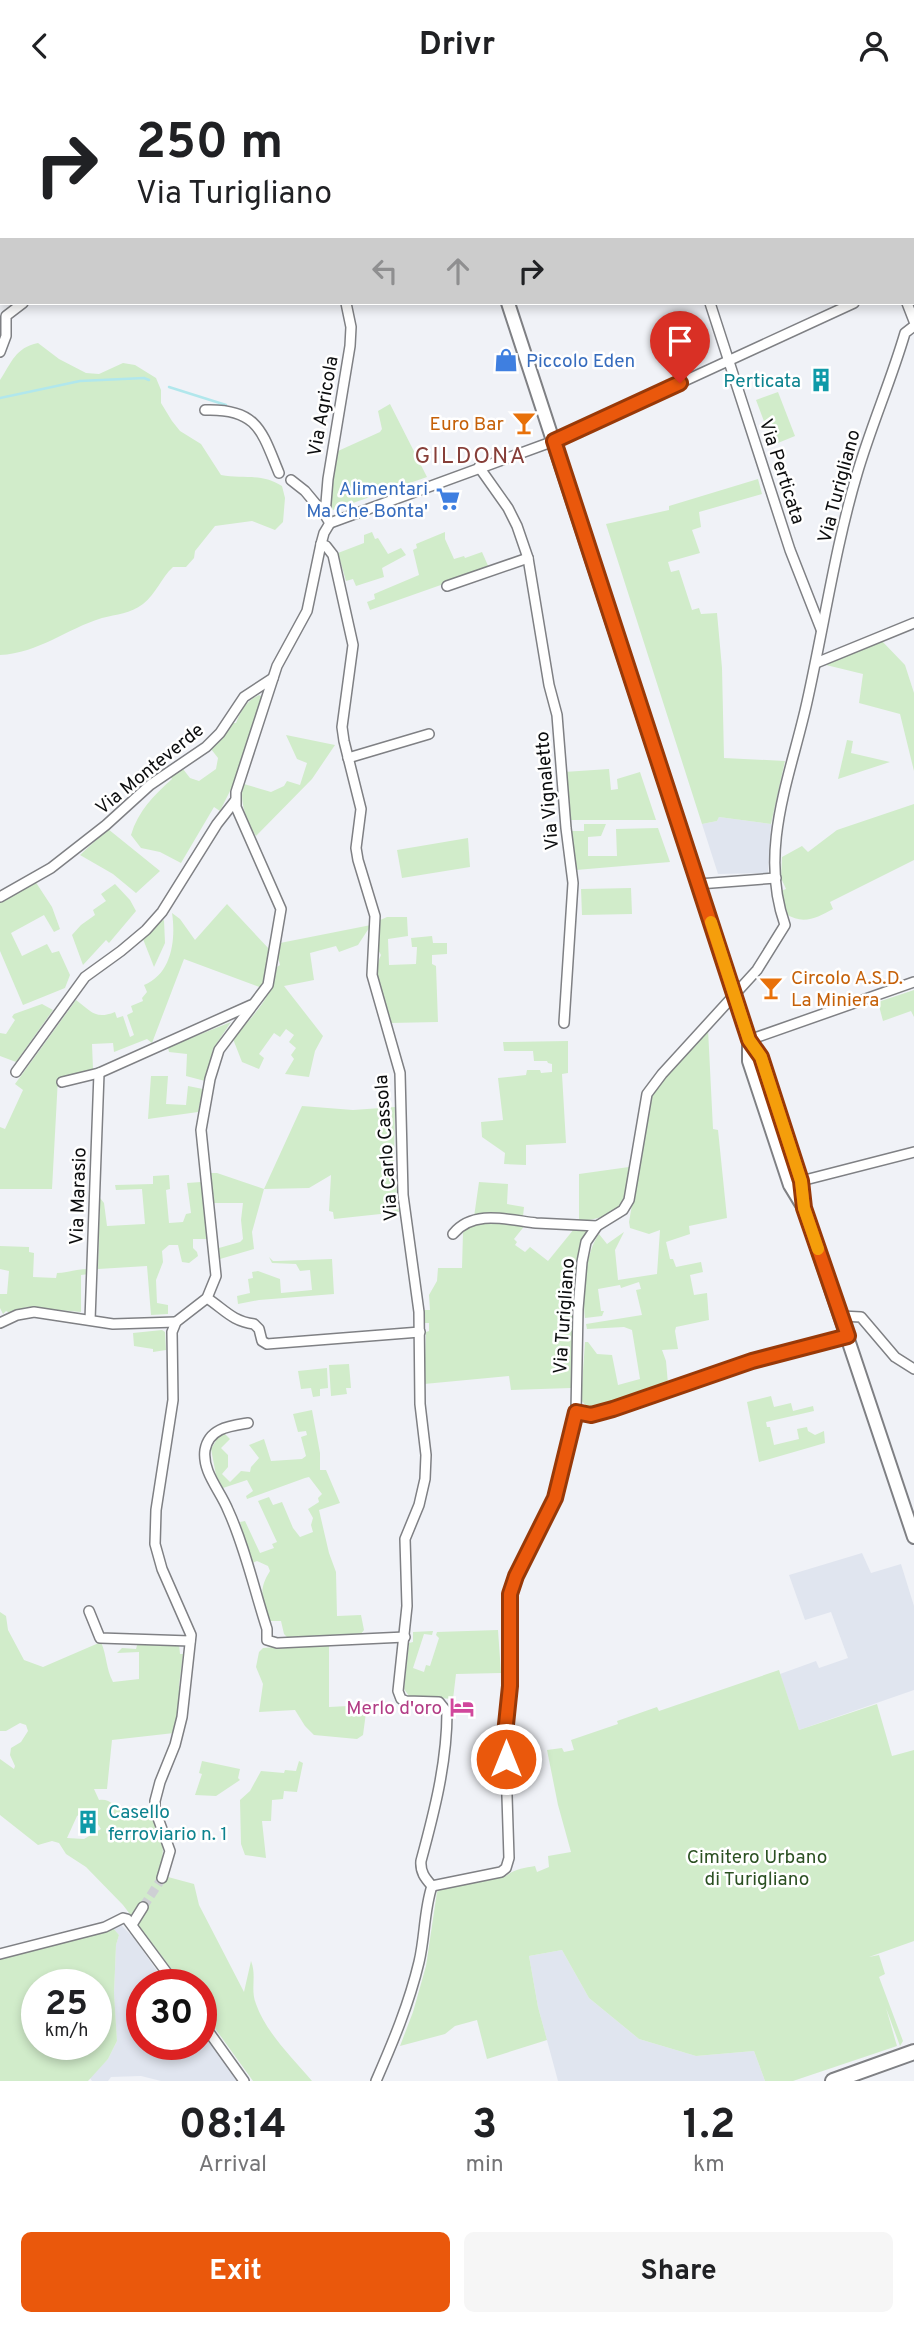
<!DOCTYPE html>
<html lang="en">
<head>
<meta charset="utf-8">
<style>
	:root { --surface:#fff; --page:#f6f6f6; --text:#202124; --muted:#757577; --accent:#ea580c }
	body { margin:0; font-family:Overpass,sans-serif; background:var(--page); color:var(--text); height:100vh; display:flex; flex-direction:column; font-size:26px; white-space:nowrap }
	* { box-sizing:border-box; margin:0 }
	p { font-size:23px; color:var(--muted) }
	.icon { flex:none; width:38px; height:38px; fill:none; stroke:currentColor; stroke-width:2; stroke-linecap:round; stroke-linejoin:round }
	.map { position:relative; height:1990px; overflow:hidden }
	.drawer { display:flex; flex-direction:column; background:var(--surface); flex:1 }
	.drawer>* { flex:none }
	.top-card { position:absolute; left:0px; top:0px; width:915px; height:214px; box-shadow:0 4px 10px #0003; background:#fff; color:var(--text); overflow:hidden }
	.speed { position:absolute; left:21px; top:1878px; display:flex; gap:14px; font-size:35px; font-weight:700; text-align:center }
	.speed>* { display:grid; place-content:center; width:91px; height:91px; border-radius:50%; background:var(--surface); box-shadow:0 4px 10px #0003; line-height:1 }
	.speed small { font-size:18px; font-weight:400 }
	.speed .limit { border:10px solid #d22; background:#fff; color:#111 }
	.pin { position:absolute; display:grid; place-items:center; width:60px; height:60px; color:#fff; margin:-72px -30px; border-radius:50% 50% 50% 0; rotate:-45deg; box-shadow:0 0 7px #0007 }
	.pin .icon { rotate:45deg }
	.me { position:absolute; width:77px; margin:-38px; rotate:0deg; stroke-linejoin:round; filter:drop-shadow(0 0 5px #0008) }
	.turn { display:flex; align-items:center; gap:24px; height:147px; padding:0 21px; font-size:32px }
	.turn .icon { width:91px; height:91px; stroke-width:2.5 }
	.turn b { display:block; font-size:49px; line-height:60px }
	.lanes { display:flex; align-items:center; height:66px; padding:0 21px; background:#0003; justify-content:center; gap:35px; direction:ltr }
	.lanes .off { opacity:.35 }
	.eta { display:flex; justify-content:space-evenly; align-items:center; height:119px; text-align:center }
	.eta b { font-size:42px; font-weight:700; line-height:49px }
	.button { display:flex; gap:14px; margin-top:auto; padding:14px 21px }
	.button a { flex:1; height:80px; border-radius:10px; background:var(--accent); color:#fff; font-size:28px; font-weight:700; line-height:80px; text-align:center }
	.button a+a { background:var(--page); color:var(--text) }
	header { display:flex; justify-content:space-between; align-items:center; height:91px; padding:0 21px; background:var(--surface); font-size:32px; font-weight:700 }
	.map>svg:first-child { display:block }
	.built { fill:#e0e5ef }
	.green { fill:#d1ecca; fill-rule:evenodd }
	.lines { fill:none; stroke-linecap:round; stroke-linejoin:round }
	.stream { stroke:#b1e7ec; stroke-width:2.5 }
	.street-tunnel { stroke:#ced0d4; stroke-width:9; stroke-dasharray:9 4.5; stroke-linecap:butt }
	.street-casing { stroke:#7f8084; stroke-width:12 }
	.secondary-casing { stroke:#7f8084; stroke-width:16 }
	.primary-casing { stroke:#7f8084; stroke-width:18 }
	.street { stroke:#fff; stroke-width:9 }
	.secondary { stroke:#fff; stroke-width:12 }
	.primary { stroke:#fff; stroke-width:14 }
	.route-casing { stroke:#983908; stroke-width:18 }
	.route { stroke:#ea580c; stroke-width:12 }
	.slow { stroke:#f59e0b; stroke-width:12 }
	.labels { text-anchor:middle; stroke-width:5; stroke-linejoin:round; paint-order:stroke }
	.shop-label { font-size:19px; fill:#366cbe; stroke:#fff; text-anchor:start }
	.culture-label { font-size:19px; fill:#0d838f; stroke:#fff; text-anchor:end }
	.street-label { font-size:19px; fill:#0c0d0e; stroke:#fff }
	.food-label { font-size:19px; fill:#c56008; stroke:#fff; text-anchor:end }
	.hotel-label { font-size:19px; fill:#b23c85; stroke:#fff; text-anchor:end }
	.park-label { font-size:19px; fill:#2c5123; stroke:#fff }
	.quarter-label { font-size:23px; letter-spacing:2px; fill:#873f39; stroke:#fff }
</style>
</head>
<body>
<header><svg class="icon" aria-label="back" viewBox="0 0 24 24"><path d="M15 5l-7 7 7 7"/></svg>Drivr<svg class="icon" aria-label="person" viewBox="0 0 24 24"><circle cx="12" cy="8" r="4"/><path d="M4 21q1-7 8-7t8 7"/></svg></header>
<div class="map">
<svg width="914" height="1990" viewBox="0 0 914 1990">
	<rect width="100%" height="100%" fill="#f0f2f7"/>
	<g class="built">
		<polygon points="719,726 771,733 768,782 718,783 702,733 717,730"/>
		<polygon points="862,1462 871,1482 901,1473 914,1515 914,1599 799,1639 780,1583 816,1570 819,1577 848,1567 831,1521 805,1529 789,1484"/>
		<polygon points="121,1834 134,1847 166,1893 142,1894 142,1953 201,1953 201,1940 238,1990 161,1990 141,1985 111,1986 108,1990 92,1990 90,1987 108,1968 117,1950 114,1902 116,1854 119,1844 113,1837"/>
		<polygon points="562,1859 589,1907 639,1948 696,1965 754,1960 765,1990 558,1990 538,1916 529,1865"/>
	</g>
	<g class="green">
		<path d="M38,252l21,16 27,14 13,1 24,-11 12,2 21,13 5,12v13l11,18 8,10 21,13 20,31c22,4 41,-2 61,11l3,12 -2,24 -8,8 -23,-9 -37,5 -20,25 -1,7 -8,9h-13c-12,11 -17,27 -30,37 -13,10 -26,10 -41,14 -36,11 -63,35 -102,37v-275c12,-18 15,-32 38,-37z"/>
		<polygon points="778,301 795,345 773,354 756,309"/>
		<polygon points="390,313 427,386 333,419 330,411 338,360 380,341 382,338 378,320"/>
		<polygon points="758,388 762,403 699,421 701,436 692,439 700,462 668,471 671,481 679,479 692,519 699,517 701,523 717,522 722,577 724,667 785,670 771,733 719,726 717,730 702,733 606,433 669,419 669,415"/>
		<polygon points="372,441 375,448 378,447 388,463 401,457 406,464 382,477 384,486 356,495 353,488 346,490 338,462 364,452 364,444"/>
		<polygon points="445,441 445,448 454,468 464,465 465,467 482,461 489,477 370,519 367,511 375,508 374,503 419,484 413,459 417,457 416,453"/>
		<polygon points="880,548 905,574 914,602 914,680 900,623 859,612 863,583 822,573"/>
		<path d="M259,604l4,2 -28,84 -15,30 -6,-4 -33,56 -21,-11 -19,-4 -10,-13c7,-24 23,-40 41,-56l-2,-3 13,-7 7,9 9,3 17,-12 2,-11 -7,-9 11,-10 10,-16h4c5,-12 9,-21 23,-28z"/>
		<path d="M286,644l49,10 -23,34 -56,57c-9,-14 -18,-36 -12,-52l27,8 13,-6 3,-5 13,4 7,-22 -10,-4z"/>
		<polygon points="847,649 853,650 851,662 890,671 838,688"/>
		<polygon points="609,678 611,699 618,698 617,688 640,681 656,729 569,729 564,681"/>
		<path d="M914,713v56l-84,42 3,7c-16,9 -30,16 -47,5l-5,-23 5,-2 -5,-11 1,-21 20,-11 6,6 29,-22z"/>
		<polygon points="584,733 606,733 601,745 588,746 588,765 617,765 616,738 658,737 670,771 576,779 571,740 584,740"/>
		<polygon points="108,738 160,780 136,802 113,783 80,764"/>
		<polygon points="468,747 470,776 402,787 397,759"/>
		<polygon points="35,790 52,816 60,838 54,841 44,824 11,842 22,865 47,853 52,862 59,860 70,884 65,897 23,914 0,860 0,810"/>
		<polygon points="115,793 130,809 136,820 109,852 106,849 83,874 72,844 81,834 95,824 93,819 106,810 101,803"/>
		<polygon points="631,797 632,823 582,824 581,798"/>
		<path d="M227,813l43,46 -8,38 -78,-29 -32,84 -5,-4 -33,13 -1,-9 -21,1 1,25 -35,9 -6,111h-52v-62l5,2 18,-39 -8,-6 61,-84c15,11 19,20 39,12l2,6 6,-2 7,21 4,-2 -7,-20 6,-3 -2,-6 12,-5 -1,-3 5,-6 -3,-7c28,-11 32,-46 28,-72l8,6 15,21z"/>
		<path d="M387,826h20l1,19 -20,3 1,26 27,-1 1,-17h-5l-1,-9 21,-2 1,7h14v11l-15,1v9l4,2 2,56 -48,1c-5,-20 -19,-49 -9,-68l-5,-9 2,-25z"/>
		<polygon points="164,829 165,852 154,876 143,848 161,830"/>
		<path d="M371,834l-13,20 -19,7 -3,-6 -26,7 4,27 -30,6 39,50 -8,15 -6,26 -24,-3 9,-15 -3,-4 5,-7 -7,-6 5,-7 -8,-6 -6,8 -6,-4 -15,21 5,4 -5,11 -17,-7 -9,-23c20,-24 39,-40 44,-72l3,-2 -2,-8 2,-14z"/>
		<polygon points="914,899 914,926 911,920 883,930 878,911"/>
		<polygon points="42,913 53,919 16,971 0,965 0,942 6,943 15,929 12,926 14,923"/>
		<polygon points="231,931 213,958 205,990 186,985 187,963 169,961 168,956"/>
		<path d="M708,938l5,100 5,1 9,88 -38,8 1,8 -24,8 4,17h3l3,8 25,-5 2,10 -13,3 4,20 13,-2 2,27 -33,7 -1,4 3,18 -16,1 4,11 2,23 -74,25 -6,-1 -7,-8 4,-58h3l9,12 15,1 6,30 22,-6 -8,-49 -8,-3 -37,2 -1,-5 56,-9 -6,-25 5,-1 -2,-7 -18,6 -1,-3 -22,4 3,22h3l-2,5 -17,2c-3,-23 0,-65 14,-84l8,10 17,-12 -9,18 3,30 39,-6 3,-44 -11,4 -19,-6 -1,-6 21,-123 3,-9z"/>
		<polygon points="568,950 568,982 562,983 566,1052 526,1054 526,1074 504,1073 505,1062 482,1046 481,1031 503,1029 498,987 526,984 527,979 540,979 541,982 552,981 552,973 548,972 547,970 534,970 533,960 504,960 503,951"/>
		<polygon points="151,985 168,985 166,1013 186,1014 188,995 203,998 198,1021 148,1028"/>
		<polygon points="302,1015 353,1019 395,1016 394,1077 399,1121 334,1128 333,1121 329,1120 331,1084 309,1097 264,1098 252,1141 254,1158 220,1168 219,1157 240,1151 243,1148 241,1129 243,1112 214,1112 211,1082 217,1082 264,1098"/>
		<path d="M629,1076c2,36 -14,52 -50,54v-47z"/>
		<polygon points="169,1084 170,1098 166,1099 169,1132 183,1131 186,1123 191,1122 187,1092 201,1091 208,1148 193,1148 193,1157 197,1161 198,1165 189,1172 182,1171 178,1154 169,1154 162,1160 163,1171 156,1189 157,1212 168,1214 168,1223 151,1224 147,1175 98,1178 100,1107 104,1112 107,1135 145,1133 142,1098 116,1099 115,1094 153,1093 153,1085"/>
		<polygon points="479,1091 508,1093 507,1113 524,1116 523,1125 482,1124 474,1126"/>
		<polygon points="491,1130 526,1133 514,1148 517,1151 515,1154 525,1161 530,1156 548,1170 574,1138 589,1138 584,1148 573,1236 571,1297 511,1299 509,1285 424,1293 426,1241 429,1240 429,1232 425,1232 424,1219 430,1219 429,1204 437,1190 438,1177 462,1177 463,1141 473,1133"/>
		<path d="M0,1155l29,1v5l5,1 -1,24 23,1 1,-5c9,0 19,-4 32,-4v5l-8,1v37l-55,-5 -16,6 -4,-2 -3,3 -3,-6v-14h7l2,-23 -9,-2z"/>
		<polygon points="269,1166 273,1170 277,1170 332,1168 334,1203 259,1209 238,1213 237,1205 250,1202 248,1188 253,1187 252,1181 258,1180 280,1188 281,1202 312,1199 310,1179 300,1180 296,1173 272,1172"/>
		<polygon points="162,1239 165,1241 166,1259 153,1261 153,1258 134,1255 133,1242"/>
		<polygon points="349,1273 351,1297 346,1297 347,1303 331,1305 329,1274"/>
		<polygon points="327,1277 328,1297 320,1298 320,1305 313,1306 311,1297 301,1298 298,1280"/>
		<polygon points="771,1305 774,1316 791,1312 793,1320 813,1315 814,1320 766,1331 767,1336 770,1336 774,1354 799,1348 797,1338 807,1336 808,1340 815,1344 824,1340 825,1352 759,1371 747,1311"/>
		<path d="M312,1319l8,43v17h6l14,33 -21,7 10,43 7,19 1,44 24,-1 3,15 -3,4 -74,3 -3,-3 -3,-13h-11c-7,-20 -13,-30 0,-50l-2,-5 -11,-5 -5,2 -12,-41 5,-1 15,32 14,-5 -2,-4 5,-2 -19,-41 11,-4 4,8 9,-3 11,26 7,9 13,-5 -2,-7 2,-7 -5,-9 11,-7 -1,-4 4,-4 -13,-17 -4,1 -58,21 -1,-3 7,-5 -6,-11 -24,8 -7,-13 -5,-26 11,-18 8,8 -9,9 7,7v12l-6,7 8,8 11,-11 9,1 1,-5 8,-9 -10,-13 15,-6 7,22 31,-2 4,-3 -5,-19 6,-2 -1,-4 -8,1 -5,-18z"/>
		<path d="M0,1521l6,4 2,14 16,30 19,7 58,-25c6,14 5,27 12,40l26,-3v-27l-22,1 5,-5 14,1 2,-7 41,2 1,10h3l-4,32 3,1 -7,44 -1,2 -62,7 -5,49h-13l5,11c11,-2 16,7 25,12 10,4 19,4 30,3 9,25 13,35 3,61l7,4 4,-3 26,7 5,21 45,87 7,-31c6,15 -1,28 5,43 10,29 37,54 56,77h-59l-52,-72v-24l-18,-1 -60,-79 -37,-38 -20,-13 -7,-11 -7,-2 -14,4 -38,-30v-56l14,10 1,-3 -5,-11 1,-7 10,-6 7,-11 -2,-6 -6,-2 -14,8h-6zM88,1718l13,20 -17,10 -17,-1 10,-22z"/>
		<polygon points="498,1539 501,1582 456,1583 453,1608 409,1605 404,1598 409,1552 413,1551 413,1541 433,1540 432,1544 424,1543 413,1577 424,1581 426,1574 430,1575 439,1547 436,1544 437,1541"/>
		<polygon points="329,1552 329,1616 367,1614 363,1644 357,1648 314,1644 305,1635 295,1619 259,1621 263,1593 256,1576 259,1561 263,1557"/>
		<path d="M779,1579l20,60 78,-26 15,52 22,-6v191l-45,16 10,-2 6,19 -6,3 24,64 -3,5 -14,-38 11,38 -104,35h-28l-11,-30 -58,5 -57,-17 -50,-41 -27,-48 -33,6 9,51 9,33 -60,19 -10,-39 -22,6 -10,8 -45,12 13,-34 13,-46 11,-74 5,-4 64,-12c9,-7 18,-8 29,-10l2,6 12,-5 -1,-11 23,-4 -13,-47 -11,-55 15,-2 2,4 10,-2 -3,-10 47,-16 -1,-3 40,-14 2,4z"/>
		<polygon points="202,1670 240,1678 238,1687 240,1689 216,1705 195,1704 202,1683 199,1682"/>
		<polygon points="299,1670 303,1672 297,1701 284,1700 283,1708 272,1709 271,1730 262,1730 266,1767 245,1764 241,1753 240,1709 250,1700 261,1680 284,1682 285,1679 296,1680"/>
		<path d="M113,1837l6,7 -3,10 -2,48 3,48 -9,18 -20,22h-88v-129zM37,1894h59v59h-59z"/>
	</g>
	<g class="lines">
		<g class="stream">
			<polyline points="0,115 2,116"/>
			<polyline points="169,296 226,314"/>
			<polyline points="0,307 80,290 144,287 149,289"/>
		</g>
		<polyline class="street-tunnel" points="143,1816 162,1787"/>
		<g class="street-casing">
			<g id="street">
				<polyline points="220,0 220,2"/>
				<polyline points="641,0 641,2"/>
				<polyline points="729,0 729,2"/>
				<polyline points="815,0 815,2"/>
				<polyline points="340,2 344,0"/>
				<polyline points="710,212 790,459 821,538"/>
				<polyline points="907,212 914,230"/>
				<polyline points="0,261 6,245 6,225 23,212"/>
				<path d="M205,319c53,-2 57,22 74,63"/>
				<polyline points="479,376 508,417 517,435 528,467 549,594 557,624 566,737 573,792 564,932"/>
				<polyline points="291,389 305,400 325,424"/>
				<polyline points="330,432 554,350 854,212"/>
				<polyline points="330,432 325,424 328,388 350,255 351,236 346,212"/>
				<path d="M321,453l5,2 7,9 20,90 -11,82 2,14 17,68 -5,39 2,12 17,56 -3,59 28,98 3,122 16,117 1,92 6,51 -1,24 -6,26 -14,34 2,67 -9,85 3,8 5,2 33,1 8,10c0,51 -13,101 -26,149 -1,11 4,17 11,25 -8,24 -7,51 -13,76 -10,42 -26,80 -43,119"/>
				<polyline points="447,495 528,467"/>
				<polyline points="816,572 914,532"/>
				<polyline points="348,667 429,643"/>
				<polyline points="699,793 776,787"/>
				<polyline points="0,806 51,777 106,734 150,694 206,656 220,642 244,606 273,587"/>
				<polyline points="749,949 914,891"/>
				<polyline points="16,981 85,886 121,860 146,839 162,821 217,733 235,710"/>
				<polyline points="62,991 99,982 251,914"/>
				<polyline points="801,1090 914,1061"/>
				<path d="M453,1143c20,-25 56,-14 83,-11 20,1 41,2 61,3"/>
				<path d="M207,1207c18,12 25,23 47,26l5,5 3,12 5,3 153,-12"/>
				<polyline points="841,1225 861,1226 895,1266 914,1278"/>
				<polyline points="90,1229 99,982"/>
				<polyline points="0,1232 17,1224 34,1221 113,1233 176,1231"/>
				<polyline points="576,1321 591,1324 752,1270 848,1245"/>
				<path d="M248,1332c-18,3 -39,5 -43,27 -3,22 15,40 23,60 17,37 26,79 39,119v11l10,3 128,-6"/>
				<polyline points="89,1520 100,1547 190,1550"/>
				<polyline points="162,1787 170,1760 155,1719 155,1710 160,1691 175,1654 182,1626 191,1544 162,1478 155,1453 156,1419 173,1309 172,1241 176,1231 207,1207 216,1185 201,1039 210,988 219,959 268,894 281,818 236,716 236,701 277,575 307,520 321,453 324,442 330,432"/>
				<path d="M432,1795l69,-14 5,-4 3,-10 -4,-124 6,-48 -1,-92 6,-18 39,-78 11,-37 10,-49 2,-103 4,-47 4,-20 11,-16 26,-16 6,-10 18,-106 15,-20 95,-104 28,-45c-27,-76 6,-150 22,-223 17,-76 28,-154 50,-228 14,-48 34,-93 48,-141l9,-7"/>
				<polyline points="133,1832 143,1816"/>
				<polyline points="0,1863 105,1836 123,1827 127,1828 176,1894"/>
				<polyline points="201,1930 244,1990"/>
			</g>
		</g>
		<g class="secondary-casing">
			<g id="secondary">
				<polyline points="438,0 438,2"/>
				<polyline points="508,212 734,903 749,949 749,970 790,1094 804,1117"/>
				<polyline points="749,949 761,966 765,979 801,1090 804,1117 914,1446"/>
			</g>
		</g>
		<g class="primary-casing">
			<polyline id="primary" points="833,1990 914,1961"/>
		</g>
		<use href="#street" class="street"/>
		<use href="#secondary" class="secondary"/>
		<use href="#primary" class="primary"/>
	</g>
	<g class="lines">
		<g class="route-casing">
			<polyline id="route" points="506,1668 505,1643 510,1595 510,1503 516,1485 555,1407 576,1321 591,1324 613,1318 752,1270 848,1245 804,1117 801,1090 761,966 749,949 554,350 680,292"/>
		</g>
		<use href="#route" class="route"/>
		<polyline class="slow" points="711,831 749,949 761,966 794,1068 801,1090 804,1117 818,1158"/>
	</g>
	<defs>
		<g id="shop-bare" transform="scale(1.89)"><path d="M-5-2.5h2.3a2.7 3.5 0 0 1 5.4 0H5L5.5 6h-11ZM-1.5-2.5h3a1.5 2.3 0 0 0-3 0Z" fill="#3f7fe0" stroke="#fff" stroke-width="2.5" paint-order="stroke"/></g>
		<g id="building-bare" transform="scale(1.89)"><path d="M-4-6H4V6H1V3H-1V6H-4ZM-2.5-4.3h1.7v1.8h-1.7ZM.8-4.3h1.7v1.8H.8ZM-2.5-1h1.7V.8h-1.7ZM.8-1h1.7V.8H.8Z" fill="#0f9aa8" stroke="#fff" stroke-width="2.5" paint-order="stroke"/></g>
		<g id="bar-bare" transform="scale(1.89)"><path d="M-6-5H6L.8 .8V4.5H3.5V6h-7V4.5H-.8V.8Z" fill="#e8710a" stroke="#fff" stroke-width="2.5" paint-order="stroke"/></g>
		<g id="supermarket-bare" transform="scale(1.89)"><path d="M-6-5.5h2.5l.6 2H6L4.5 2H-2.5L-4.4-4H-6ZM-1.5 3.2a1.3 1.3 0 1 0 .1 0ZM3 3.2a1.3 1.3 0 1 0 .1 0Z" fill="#3f7fe0" stroke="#fff" stroke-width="2.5" paint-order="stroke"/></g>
		<g id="hotel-bare" transform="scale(1.89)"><path d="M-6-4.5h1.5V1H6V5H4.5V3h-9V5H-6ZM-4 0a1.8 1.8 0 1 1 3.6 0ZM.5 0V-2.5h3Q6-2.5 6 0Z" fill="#d1479c" stroke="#fff" stroke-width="2.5" paint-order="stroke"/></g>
	</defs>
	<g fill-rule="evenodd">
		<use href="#shop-bare" x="506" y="269"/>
		<use href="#building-bare" x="821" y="289"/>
		<use href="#bar-bare" x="524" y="332"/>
		<use href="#supermarket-bare" x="448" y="408"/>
		<use href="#bar-bare" x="771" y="897"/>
		<use href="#hotel-bare" x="462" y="1616"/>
		<use href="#building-bare" x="88" y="1731"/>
	</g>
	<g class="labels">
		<g class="shop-label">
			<text x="526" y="276">Piccolo Eden</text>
			<text x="428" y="404" text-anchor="end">Alimentari<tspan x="428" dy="22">Ma Che Bonta'</tspan></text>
		</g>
		<g class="culture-label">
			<text x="801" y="296">Perticata</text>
			<text x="108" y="1727" text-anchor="start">Casello<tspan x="108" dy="22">ferroviario n. 1</tspan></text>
		</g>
		<g class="street-label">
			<text transform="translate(322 315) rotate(-80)" y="7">Via Agricola</text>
			<text transform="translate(783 380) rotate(72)" y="7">Via Perticata</text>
			<text transform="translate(838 395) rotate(-75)" y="7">Via Turigliano</text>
			<text transform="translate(149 677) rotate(-39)" y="7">Via Monteverde</text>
			<text transform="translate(546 700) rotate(-95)" y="7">Via Vignaletto</text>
			<text transform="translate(385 1057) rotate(-94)" y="7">Via Carlo Cassola</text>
			<text transform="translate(77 1105) rotate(-88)" y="7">Via Marasio</text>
			<text transform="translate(563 1225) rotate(-86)" y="7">Via Turigliano</text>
		</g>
		<g class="food-label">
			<text x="504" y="339">Euro Bar</text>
			<text x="791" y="893" text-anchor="start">Circolo A.S.D.<tspan x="791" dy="22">La Miniera</tspan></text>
		</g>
		<g class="hotel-label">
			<text x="442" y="1623">Merlo d'oro</text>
		</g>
		<g class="park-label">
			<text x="757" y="1772">Cimitero Urbano<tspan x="757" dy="22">di Turigliano</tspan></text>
		</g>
		<g class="quarter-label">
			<text x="471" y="372">GILDONA</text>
		</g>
	</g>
</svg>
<div class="speed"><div>25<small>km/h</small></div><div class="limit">30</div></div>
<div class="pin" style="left:680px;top:292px;background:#d93025"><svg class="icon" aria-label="arrive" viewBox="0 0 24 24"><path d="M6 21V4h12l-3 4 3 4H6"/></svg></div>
<svg class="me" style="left:506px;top:1668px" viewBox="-20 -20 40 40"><circle r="17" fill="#ea580c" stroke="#fff" stroke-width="3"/><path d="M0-11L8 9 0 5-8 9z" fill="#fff"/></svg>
<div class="top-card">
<div class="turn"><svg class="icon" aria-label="right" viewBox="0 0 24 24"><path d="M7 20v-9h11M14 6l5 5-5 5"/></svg><div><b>250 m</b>Via Turigliano</div></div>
<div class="lanes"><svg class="icon off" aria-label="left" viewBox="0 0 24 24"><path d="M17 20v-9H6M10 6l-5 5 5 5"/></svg><svg class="icon off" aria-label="ahead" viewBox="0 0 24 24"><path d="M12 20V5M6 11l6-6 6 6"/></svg><svg class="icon" aria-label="right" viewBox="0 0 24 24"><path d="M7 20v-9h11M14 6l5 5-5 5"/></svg></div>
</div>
</div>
<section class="drawer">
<div class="eta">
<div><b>08:14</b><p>Arrival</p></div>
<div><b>3</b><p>min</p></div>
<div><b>1.2</b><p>km</p></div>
</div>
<div class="button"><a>Exit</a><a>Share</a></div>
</section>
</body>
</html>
